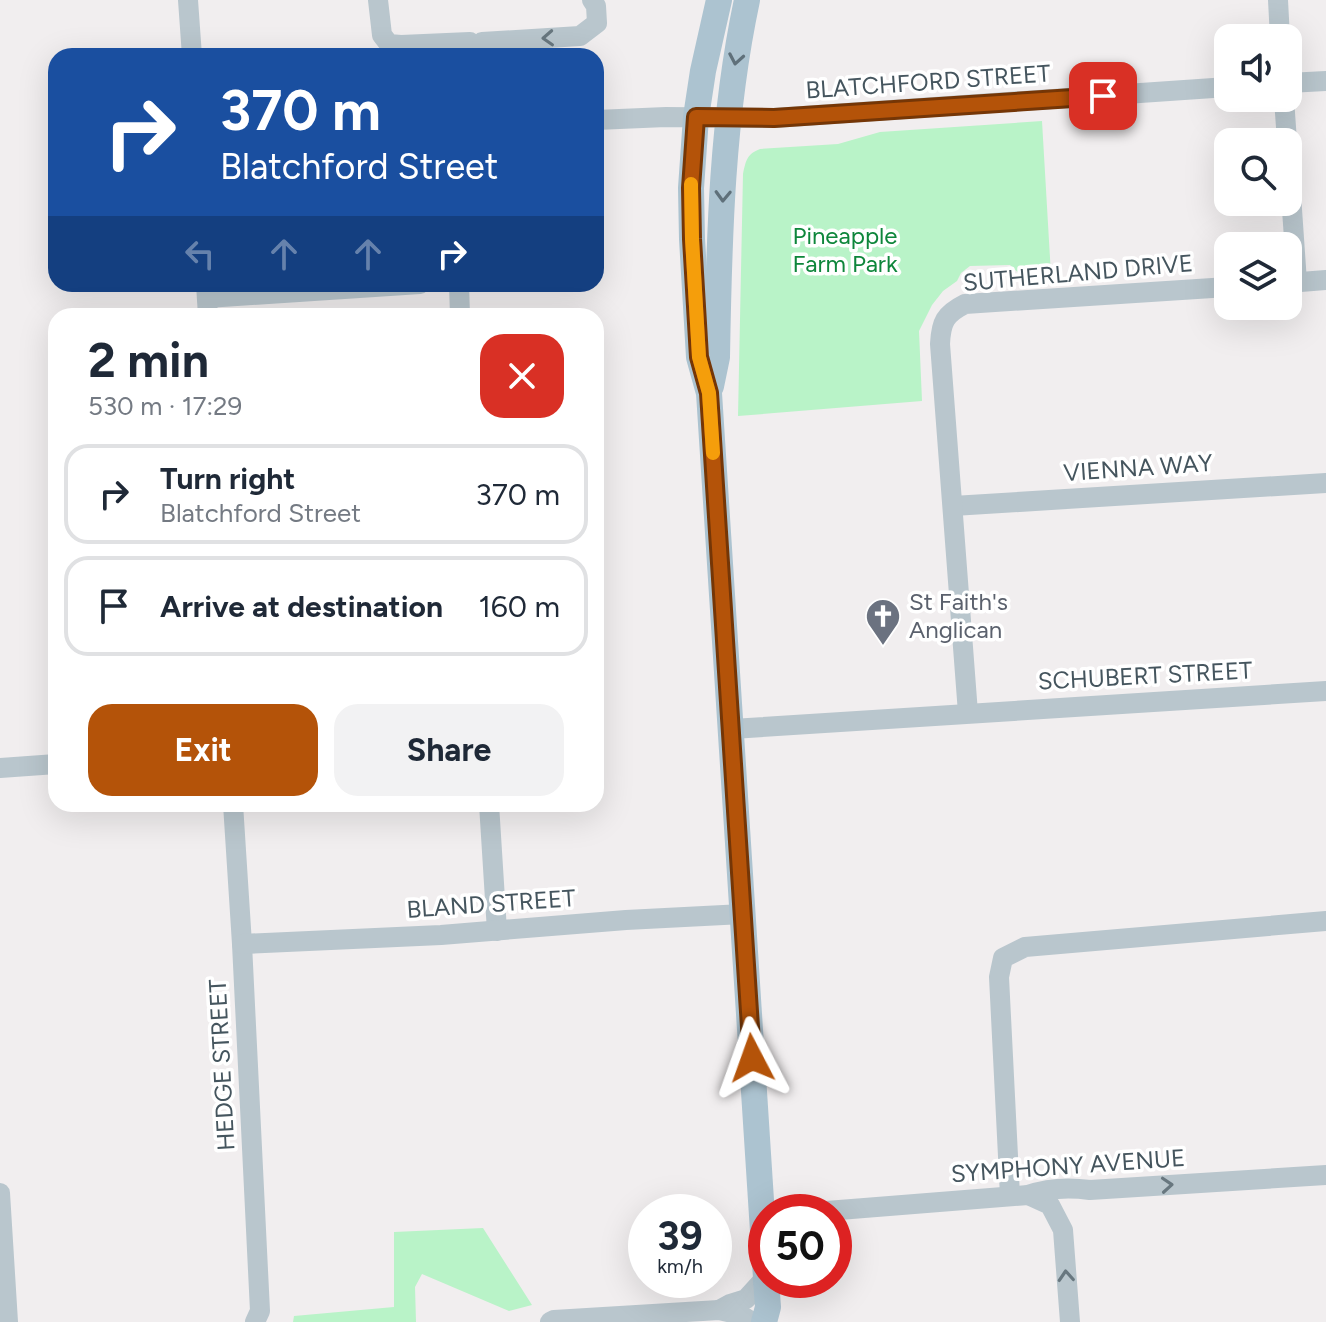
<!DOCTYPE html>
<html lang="en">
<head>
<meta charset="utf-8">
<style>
	:root { --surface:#fff; --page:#f2f2f3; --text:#1f2937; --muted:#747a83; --line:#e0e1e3; --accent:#b45309 }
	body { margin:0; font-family:Figtree,sans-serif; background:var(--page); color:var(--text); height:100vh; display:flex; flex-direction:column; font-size:30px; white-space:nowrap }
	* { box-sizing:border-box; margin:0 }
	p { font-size:26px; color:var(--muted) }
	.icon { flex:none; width:44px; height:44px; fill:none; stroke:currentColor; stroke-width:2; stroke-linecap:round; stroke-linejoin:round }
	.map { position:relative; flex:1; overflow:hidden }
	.side { position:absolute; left:48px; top:308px; width:556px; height:504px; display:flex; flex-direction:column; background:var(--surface); border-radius:24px; box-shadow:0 8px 32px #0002 }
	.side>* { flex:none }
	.guide { position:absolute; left:48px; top:48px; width:556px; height:244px; border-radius:24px; box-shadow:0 8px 32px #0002; background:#1a4fa0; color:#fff; overflow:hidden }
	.fabs { position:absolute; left:1214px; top:24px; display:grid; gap:16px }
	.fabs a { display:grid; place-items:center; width:88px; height:88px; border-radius:16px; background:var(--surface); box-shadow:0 8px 32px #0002; font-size:40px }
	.speed { position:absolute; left:628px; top:1194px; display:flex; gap:16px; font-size:40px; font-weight:700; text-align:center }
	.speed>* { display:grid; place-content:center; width:104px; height:104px; border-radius:50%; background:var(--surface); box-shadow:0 8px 32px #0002; line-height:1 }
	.speed small { font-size:20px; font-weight:400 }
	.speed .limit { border:12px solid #d22; background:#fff; color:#111 }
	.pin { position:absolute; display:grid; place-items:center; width:68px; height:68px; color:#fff; margin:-34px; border-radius:16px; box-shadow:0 4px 12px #0006 }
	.me { position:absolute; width:88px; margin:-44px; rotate:356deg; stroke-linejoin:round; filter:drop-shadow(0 0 6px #0008) }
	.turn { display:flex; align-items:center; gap:28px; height:168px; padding:0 40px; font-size:36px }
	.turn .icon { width:104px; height:104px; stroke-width:2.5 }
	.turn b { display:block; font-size:56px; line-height:68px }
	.lanes { display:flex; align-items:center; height:76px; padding:0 40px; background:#0003; justify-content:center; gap:40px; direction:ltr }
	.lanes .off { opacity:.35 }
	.round { display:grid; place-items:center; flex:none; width:84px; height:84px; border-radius:24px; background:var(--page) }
	.overview { display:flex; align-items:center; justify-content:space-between; height:136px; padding:0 40px }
	h1 { font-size:48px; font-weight:700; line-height:60px }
	.primary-button { display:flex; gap:16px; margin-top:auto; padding:16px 40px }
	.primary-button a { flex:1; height:92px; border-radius:24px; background:var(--accent); color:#fff; font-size:32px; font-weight:700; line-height:92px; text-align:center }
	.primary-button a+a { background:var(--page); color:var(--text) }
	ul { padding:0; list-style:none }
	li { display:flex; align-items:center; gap:24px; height:100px; margin:0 16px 12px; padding:0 24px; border:4px solid var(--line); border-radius:24px }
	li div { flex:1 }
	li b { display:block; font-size:30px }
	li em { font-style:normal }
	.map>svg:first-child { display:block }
	.green { fill:#b9f3c8 }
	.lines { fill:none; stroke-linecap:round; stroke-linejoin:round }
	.minor { stroke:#b9c6cd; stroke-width:20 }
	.major { stroke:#acc3d0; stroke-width:26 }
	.oneway { stroke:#68777f }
	.oneway2 { stroke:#5f707a }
	.route-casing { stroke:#753606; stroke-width:20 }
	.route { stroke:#b45309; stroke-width:14 }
	.slow { stroke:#f59e0b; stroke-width:14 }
	.labels { text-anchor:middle; stroke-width:7; stroke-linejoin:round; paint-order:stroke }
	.street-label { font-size:24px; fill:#45555e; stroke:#fff }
	.park-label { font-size:24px; fill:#0e863b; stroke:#fff }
	.worship-label { font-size:24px; fill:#5b616d; stroke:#fff; text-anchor:start }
</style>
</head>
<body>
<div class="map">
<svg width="1326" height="1322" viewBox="0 0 1326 1322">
	<rect width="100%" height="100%" fill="#f1eeef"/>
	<g class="green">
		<path d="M1042,121l9,154 -28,2 -13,-12 -40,1 -9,7 -4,8 -14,10 -11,14 -13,26 3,70 -184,15 5,-242c3,-14 4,-20 17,-25l78,-5 42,-12z"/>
		<polygon points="483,1228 532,1305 509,1311 422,1274 415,1287 416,1322 293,1322 294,1316 394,1307 394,1232"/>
	</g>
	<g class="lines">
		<g class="minor">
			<polyline points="188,0 192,56"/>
			<polyline points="378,0 382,35 389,44 401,45 470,42 472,56"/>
			<polyline points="1278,0 1280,38"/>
			<polyline points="483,56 482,42 580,36 597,23 596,6 592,0"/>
			<polyline points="1288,83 1326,81"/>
			<polyline points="1284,98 1287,142"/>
			<polyline points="596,120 666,117 774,118 1228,87"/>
			<polyline points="1288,151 1297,282"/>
			<polyline points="1288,283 1326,280"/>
			<polyline points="206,284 208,316"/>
			<polyline points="459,284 460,316"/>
			<polyline points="207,298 420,284"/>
			<polyline points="953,506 1326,483"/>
			<path d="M968,713l-28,-369c1,-22 5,-30 25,-40l263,-17"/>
			<polyline points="732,729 1326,691"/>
			<polyline points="0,768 56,764"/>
			<polyline points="233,804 242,944 260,1311 255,1322"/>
			<polyline points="489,804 497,931"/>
			<polyline points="242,944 441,935 626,920 743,914"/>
			<polyline points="0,1193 8,1322"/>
			<polyline points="1028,1195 1050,1205 1063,1230 1070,1322"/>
			<polyline points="1010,1196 999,977 1003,958 1025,947 1326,921"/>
			<path d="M814,1212l214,-17c20,-7 41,-8 62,-5l236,-15"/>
			<polyline points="719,1310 730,1304 746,1299 766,1277"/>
			<polyline points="550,1322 554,1320 719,1310 741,1315 752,1322"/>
		</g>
		<g class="major">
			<polyline points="719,0 703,71 696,117 691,188 692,239 699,357 709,393 766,1278"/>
			<path d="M711,386l6,-29c2,-120 5,-240 30,-357"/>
			<polyline points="764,1322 768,1307 766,1280"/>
		</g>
	</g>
	<defs><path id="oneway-chevron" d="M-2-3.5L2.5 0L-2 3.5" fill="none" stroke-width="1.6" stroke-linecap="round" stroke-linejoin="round" transform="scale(2)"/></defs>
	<g class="oneway">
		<use href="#oneway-chevron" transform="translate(548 38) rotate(177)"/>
		<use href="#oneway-chevron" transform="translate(1167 1185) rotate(-4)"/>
		<use href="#oneway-chevron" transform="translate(1066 1276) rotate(-94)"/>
	</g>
	<g class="oneway2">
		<use href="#oneway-chevron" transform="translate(736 59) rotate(100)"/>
		<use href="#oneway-chevron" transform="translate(723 196) rotate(92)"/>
	</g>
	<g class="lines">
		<g class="route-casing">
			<polyline id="route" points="752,1058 709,393 699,357 692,239 691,188 696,117 774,118 1103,96"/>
		</g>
		<use href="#route" class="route"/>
		<polyline class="slow" points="691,184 692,239 699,357 709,393 713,453"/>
	</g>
	<defs>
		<g id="church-pin" transform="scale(1.8)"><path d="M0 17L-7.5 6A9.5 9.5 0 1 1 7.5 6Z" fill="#6b7280" stroke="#fff"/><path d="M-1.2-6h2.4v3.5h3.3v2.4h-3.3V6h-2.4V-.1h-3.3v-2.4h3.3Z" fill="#fff"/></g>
	</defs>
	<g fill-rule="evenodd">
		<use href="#church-pin" x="883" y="616"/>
	</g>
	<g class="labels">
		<g class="street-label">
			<text transform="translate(928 82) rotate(-4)" y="8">BLATCHFORD STREET</text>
			<text transform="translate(1078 273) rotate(-5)" y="8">SUTHERLAND DRIVE</text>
			<text transform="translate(1138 468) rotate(-4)" y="8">VIENNA WAY</text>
			<text transform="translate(1145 676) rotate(-3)" y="8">SCHUBERT STREET</text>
			<text transform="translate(491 904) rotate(-4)" y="8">BLAND STREET</text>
			<text transform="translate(222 1065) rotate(-93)" y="8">HEDGE STREET</text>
			<text transform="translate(1068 1166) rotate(-4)" y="8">SYMPHONY AVENUE</text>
		</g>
		<g class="park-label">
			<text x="845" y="244">Pineapple<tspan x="845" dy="28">Farm Park</tspan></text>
		</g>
		<g class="worship-label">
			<text x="909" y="610">St Faith's<tspan x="909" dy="28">Anglican</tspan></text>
		</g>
	</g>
</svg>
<div class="fabs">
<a><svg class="icon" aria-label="sound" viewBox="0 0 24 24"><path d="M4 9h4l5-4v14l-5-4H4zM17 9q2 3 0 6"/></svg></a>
<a><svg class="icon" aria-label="search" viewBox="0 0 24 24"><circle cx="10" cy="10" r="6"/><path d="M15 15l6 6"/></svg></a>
<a><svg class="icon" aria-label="layers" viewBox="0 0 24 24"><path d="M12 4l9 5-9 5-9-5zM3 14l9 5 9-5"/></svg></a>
</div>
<div class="speed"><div>39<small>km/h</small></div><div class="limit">50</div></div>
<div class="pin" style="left:1103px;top:96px;background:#d93025"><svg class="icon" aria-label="arrive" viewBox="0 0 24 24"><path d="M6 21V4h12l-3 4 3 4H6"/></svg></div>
<svg class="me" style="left:752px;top:1058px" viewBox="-20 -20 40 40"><path d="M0-17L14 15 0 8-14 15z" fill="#b45309" stroke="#fff" stroke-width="4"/></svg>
<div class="guide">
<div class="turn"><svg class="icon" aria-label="right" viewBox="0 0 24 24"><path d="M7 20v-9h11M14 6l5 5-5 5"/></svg><div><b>370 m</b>Blatchford Street</div></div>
<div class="lanes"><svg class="icon off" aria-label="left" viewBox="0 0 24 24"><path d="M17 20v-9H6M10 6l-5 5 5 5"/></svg><svg class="icon off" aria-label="ahead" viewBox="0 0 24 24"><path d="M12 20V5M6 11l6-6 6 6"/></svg><svg class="icon off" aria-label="ahead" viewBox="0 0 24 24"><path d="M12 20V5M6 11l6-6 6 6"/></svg><svg class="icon" aria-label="right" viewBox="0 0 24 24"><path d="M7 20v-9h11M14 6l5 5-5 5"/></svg></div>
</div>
<section class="side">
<div class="overview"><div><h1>2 min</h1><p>530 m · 17:29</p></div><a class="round" style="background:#d93025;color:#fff"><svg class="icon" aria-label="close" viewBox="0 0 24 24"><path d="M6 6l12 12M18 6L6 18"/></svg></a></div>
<ul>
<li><svg class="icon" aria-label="right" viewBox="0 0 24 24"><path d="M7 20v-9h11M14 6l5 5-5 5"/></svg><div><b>Turn right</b><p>Blatchford Street</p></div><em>370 m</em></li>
<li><svg class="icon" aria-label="arrive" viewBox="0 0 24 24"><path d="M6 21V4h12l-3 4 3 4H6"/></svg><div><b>Arrive at destination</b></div><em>160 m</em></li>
</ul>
<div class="primary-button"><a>Exit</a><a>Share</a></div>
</section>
</div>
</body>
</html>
